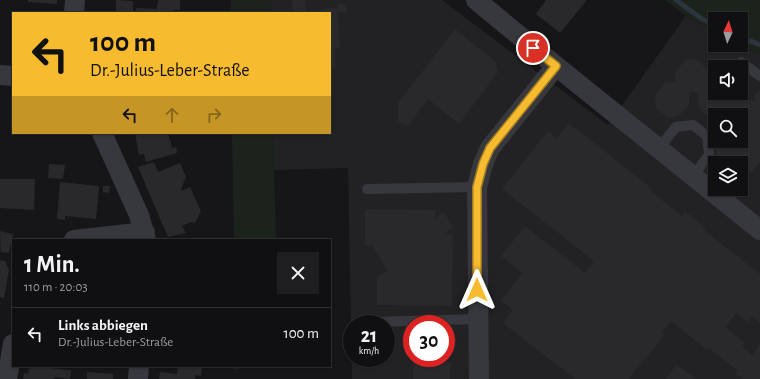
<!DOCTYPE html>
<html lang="de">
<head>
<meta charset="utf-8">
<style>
	:root { --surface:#101012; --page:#1e1e20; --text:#f1f3f6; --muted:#9c9d9f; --line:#303032 }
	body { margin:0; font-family:"Alegreya Sans",sans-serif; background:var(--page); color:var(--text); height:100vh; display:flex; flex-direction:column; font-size:15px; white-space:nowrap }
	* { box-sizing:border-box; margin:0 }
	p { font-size:13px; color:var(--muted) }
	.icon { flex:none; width:22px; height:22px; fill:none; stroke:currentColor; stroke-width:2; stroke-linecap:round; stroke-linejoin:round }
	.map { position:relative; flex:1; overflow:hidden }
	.sheet { position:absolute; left:12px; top:239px; width:319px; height:128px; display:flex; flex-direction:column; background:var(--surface); border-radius:0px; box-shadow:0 1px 3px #0004,0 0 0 1px var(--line) }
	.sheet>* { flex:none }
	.banner { position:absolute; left:12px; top:12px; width:319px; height:122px; border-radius:0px; box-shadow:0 1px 3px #0004,0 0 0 1px var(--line); background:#f7bb2f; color:#111; overflow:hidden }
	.needle { width:26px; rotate:4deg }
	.buttons { position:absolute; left:708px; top:12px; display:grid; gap:8px }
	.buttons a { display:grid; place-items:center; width:40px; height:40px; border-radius:0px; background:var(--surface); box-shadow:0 1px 3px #0004,0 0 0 1px var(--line); font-size:20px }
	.speed { position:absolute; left:343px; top:315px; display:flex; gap:8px; font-size:20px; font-weight:700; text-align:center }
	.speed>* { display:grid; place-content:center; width:52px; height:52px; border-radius:50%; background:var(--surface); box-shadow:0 1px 3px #0004,0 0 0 1px var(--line); line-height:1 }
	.speed small { font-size:10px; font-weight:400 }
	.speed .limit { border:6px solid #d22; background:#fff; color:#111 }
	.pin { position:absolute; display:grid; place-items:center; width:34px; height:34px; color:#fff; margin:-17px; border:2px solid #fff; border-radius:50%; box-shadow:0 1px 4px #0007 }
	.me { position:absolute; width:44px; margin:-22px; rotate:0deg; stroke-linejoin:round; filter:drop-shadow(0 0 3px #0008) }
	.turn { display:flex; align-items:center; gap:14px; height:84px; padding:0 12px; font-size:18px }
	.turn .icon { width:52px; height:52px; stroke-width:2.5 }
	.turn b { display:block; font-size:28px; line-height:34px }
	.lanes { display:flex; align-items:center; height:38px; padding:0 12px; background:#0003; justify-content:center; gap:20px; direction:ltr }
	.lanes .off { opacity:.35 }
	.round { display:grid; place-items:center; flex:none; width:42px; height:42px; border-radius:0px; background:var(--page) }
	.headline { display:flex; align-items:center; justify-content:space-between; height:68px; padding:0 12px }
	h1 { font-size:24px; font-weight:700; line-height:30px }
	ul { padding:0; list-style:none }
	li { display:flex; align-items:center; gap:12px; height:52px; padding:0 12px; border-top:1px solid var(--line) }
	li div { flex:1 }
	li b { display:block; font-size:15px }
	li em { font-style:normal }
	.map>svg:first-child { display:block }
	.built { fill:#222225; fill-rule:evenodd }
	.green { fill:#1c231d }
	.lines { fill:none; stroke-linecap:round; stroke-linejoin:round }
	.stream { stroke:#2c353d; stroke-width:5 }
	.building { fill:#29292c }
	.lane { stroke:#37383d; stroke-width:10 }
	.street { stroke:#37383d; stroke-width:20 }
	.route-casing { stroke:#a17a1f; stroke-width:10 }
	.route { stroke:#f7bb2f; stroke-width:7 }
</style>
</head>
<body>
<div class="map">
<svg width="760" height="379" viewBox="0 0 760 379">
	<rect width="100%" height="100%" fill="#161618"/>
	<path class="built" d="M271,0h171l166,125 78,-109 29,16v13h26l19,10v324h-408l-4,-211 -74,2 -1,-37h57v-120h-59zM715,67h26v26h-26zM715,115h26v26h-26zM715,163h26v26h-26zM352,324h34v34h-34zM412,324h34v34h-34z"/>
	<g class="green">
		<rect x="231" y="0" width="40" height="13"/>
		<polygon points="665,0 760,0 760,55 741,45 741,19 715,19 715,32 686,16"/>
		<polygon points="232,133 273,133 276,240 234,240"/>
	</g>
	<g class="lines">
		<g class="stream">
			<polyline points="676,0 702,19 715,25"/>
			<polyline points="741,37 760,45"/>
		</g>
	</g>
	<g class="building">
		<polygon points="28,0 57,0 57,4 28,2"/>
		<polygon points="116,0 133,1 133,13 116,12"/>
		<polygon points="158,0 180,0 180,10 173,10 173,13 136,13 136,8 157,9"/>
		<polygon points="292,0 305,0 306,13 293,13"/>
		<polygon points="546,0 587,0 560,33 536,14"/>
		<polygon points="338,4 346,4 347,12 338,12 340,48 335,48 335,67 330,67 330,13 321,13 321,9 338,8"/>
		<polygon points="12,11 23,12 23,13 12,13"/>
		<polygon points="12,26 13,26 13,51 11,51"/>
		<polygon points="455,29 496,62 498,72 459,124 428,99 407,127 398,121 398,103"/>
		<polygon points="695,59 708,69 709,79 715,78 715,93 741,93 744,95 745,101 755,101 754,95 760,90 760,162 752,172 741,174 741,163 728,163 716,154 715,144 718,141 741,141 741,115 715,115 715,122 700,110 697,92 689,93 689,104 679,116 668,118 656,108 655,95 666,82 676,82 675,73 685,60"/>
		<polygon points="569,123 651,188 649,190 682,216 685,211 706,228 704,230 760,274 760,323 752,316 748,322 736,313 725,327 745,343 742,347 752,355 760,344 760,379 743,379 736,374 738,371 709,348 707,350 671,321 662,333 665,334 629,379 575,379 503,323 513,310 501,301 523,273 501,256 525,226 585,273 594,261 502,189 548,131 557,138"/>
		<polygon points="135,133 168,133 172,148 176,147 177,153 146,162 144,154 139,155"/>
		<polygon points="154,162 158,172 180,163 186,177 181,189 182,191 190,187 201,211 195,223 191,222 182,226 186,233 168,237 138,167"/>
		<polygon points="49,164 65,165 63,179 48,178"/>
		<polygon points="0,179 35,179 34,210 0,208"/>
		<polygon points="60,182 99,186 96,219 65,216 65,220 57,219"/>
		<polygon points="103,186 110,186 109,193 103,192"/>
		<polygon points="365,209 436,210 435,218 444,212 453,227 445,233 453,234 452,306 377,305 377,277 388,271 372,245 365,246"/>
		<polygon points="0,231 13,234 9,253 1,252 1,256"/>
		<polygon points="0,260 5,261 9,270 4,298 0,297"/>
		<rect x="386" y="339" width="3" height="15"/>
		<rect x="413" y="362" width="37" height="17"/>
		<polygon points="676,365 697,379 666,379"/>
		<polygon points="29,366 71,370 70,379 54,377 54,379 23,379 24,373 28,374"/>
		<polygon points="178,366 202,368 201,376 195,375 195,379 159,379 160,372 177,374"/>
		<polygon points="228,366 239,366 239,369 228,368"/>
		<polygon points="87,372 113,374 113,379 87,379"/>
	</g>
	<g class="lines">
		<g class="lane">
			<polyline points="741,62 760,76"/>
			<polyline points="659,148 676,127 693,125 707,136 709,155 693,176"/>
			<polyline points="367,189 477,187"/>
			<polyline points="373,322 477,319"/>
		</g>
		<g class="street">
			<polyline points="476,0 556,66 760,230"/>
			<polyline points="74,13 75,0"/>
			<polyline points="0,75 13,76"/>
			<polyline points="102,133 139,215 146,240"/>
			<polyline points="74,240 145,232"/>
			<polyline points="7,379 13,344"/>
			<polyline points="138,379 139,366"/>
			<polyline points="479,379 477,187 483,164 490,148 556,66"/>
		</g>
	</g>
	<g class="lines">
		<g class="route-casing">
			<polyline id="route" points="477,290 477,187 483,164 490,148 556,66 533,48"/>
		</g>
		<use href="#route" class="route"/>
	</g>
</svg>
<div class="buttons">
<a><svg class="needle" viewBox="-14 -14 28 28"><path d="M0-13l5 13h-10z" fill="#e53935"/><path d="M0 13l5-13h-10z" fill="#9c9d9f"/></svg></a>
<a><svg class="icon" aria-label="sound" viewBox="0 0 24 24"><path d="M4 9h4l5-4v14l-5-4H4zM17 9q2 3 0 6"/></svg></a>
<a><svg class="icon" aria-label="search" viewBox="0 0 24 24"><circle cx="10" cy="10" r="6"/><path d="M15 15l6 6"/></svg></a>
<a><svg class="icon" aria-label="layers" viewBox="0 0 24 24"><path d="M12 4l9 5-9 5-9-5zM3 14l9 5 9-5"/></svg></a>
</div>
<div class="speed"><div>21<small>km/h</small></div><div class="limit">30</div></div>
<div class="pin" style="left:533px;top:48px;background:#d93025"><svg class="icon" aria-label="arrive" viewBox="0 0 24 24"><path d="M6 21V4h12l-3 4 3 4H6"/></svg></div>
<svg class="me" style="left:477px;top:290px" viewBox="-20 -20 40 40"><path d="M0-17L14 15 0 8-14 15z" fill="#f7bb2f" stroke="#fff" stroke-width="4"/></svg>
<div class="banner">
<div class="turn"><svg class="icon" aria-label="left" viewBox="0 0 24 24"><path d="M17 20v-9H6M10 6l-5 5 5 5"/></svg><div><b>100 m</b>Dr.-Julius-Leber-Straße</div></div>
<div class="lanes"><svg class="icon" aria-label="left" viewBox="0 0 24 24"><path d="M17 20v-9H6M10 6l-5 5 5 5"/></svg><svg class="icon off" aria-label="ahead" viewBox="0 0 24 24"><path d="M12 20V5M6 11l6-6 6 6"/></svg><svg class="icon off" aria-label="right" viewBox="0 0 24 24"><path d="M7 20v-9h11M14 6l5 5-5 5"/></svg></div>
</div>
<section class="sheet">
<div class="headline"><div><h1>1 Min.</h1><p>110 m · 20:03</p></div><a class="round"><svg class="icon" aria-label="close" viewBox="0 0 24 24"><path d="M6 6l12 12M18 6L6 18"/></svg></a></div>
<ul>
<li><svg class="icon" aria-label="left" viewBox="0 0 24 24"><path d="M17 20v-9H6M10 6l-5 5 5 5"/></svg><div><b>Links abbiegen</b><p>Dr.-Julius-Leber-Straße</p></div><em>100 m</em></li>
</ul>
</section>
</div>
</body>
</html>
